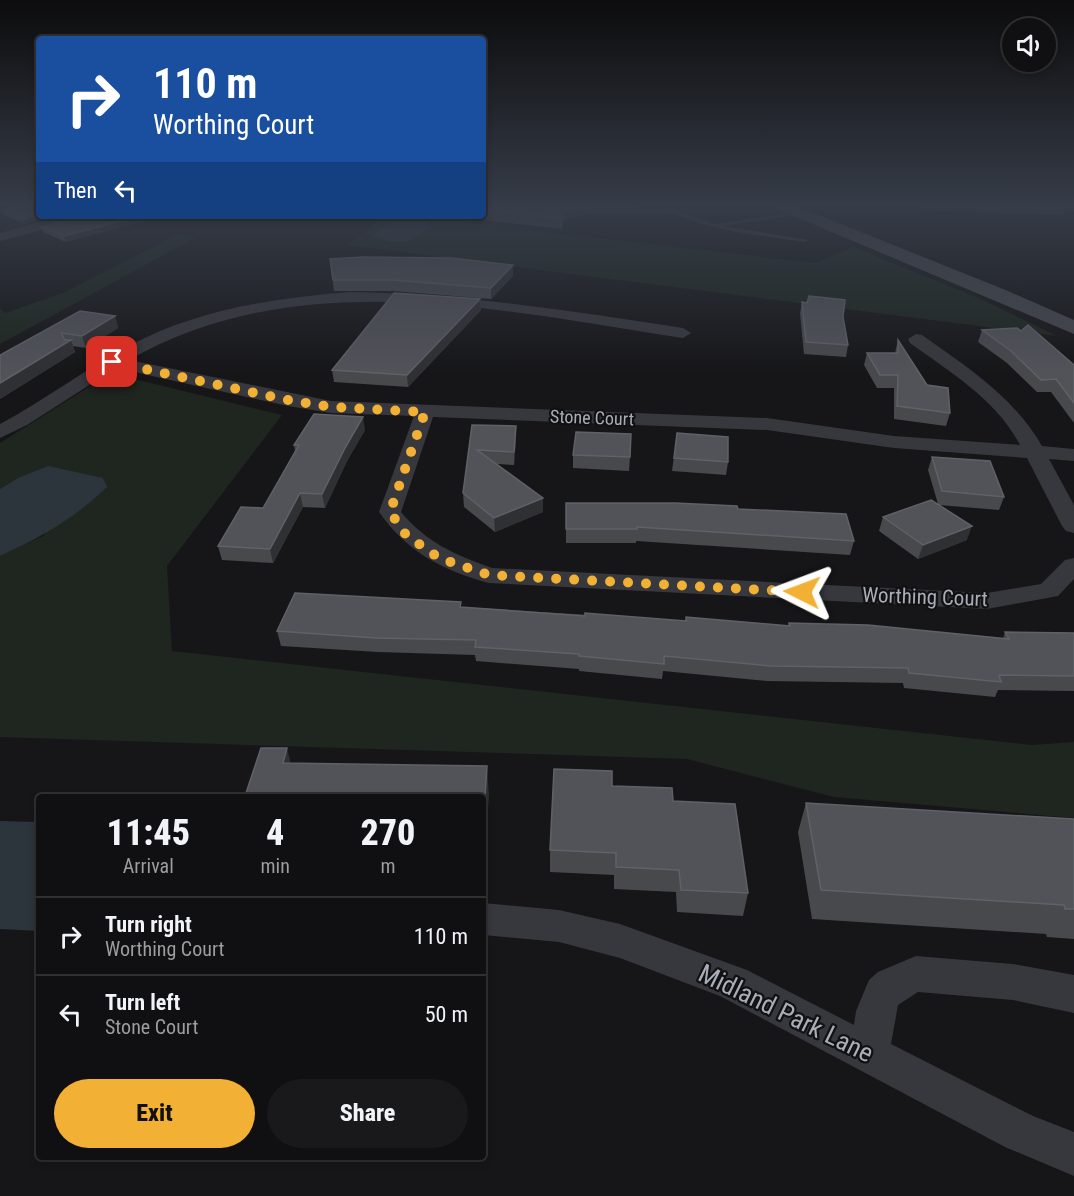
<!DOCTYPE html>
<html lang="en">
<head>
<meta charset="utf-8">
<style>
	:root { --surface:#101012; --page:#19191b; --text:#f1f3f6; --muted:#9c9d9f; --line:#303032; --accent:#f2b134 }
	body { margin:0; font-family:"Roboto Condensed",sans-serif; background:var(--page); color:var(--text); height:100vh; display:flex; flex-direction:column; font-size:22px; white-space:nowrap }
	* { box-sizing:border-box; margin:0 }
	p { font-size:20px; color:var(--muted) }
	.icon { flex:none; width:33px; height:33px; fill:none; stroke:currentColor; stroke-width:2; stroke-linecap:round; stroke-linejoin:round }
	.map { position:relative; flex:1; overflow:hidden }
	.panel { position:absolute; left:36px; top:794px; width:450px; height:366px; display:flex; flex-direction:column; background:var(--surface); border-radius:6px; box-shadow:0 3px 9px #0003,0 0 0 2px var(--line) }
	.panel>* { flex:none }
	.hud { position:absolute; left:36px; top:36px; width:450px; height:183px; border-radius:6px; box-shadow:0 3px 9px #0003,0 0 0 2px var(--line); background:#1a4fa0; color:#fff; overflow:hidden }
	.controls { position:absolute; left:1002px; top:18px; display:grid; gap:12px }
	.controls a { display:grid; place-items:center; width:54px; height:54px; border-radius:50%; background:var(--surface); box-shadow:0 3px 9px #0003,0 0 0 2px var(--line); font-size:30px }
	.pin { position:absolute; display:grid; place-items:center; width:51px; height:51px; color:#fff; margin:-26px; border-radius:12px; box-shadow:0 3px 9px #0006 }
	.me { position:absolute; width:66px; margin:-33px; rotate:273deg; stroke-linejoin:round; filter:drop-shadow(0 0 4px #0008) }
	.turn { display:flex; align-items:center; gap:21px; height:126px; padding:0 18px; font-size:27px }
	.turn .icon { width:78px; height:78px; stroke-width:2.5 }
	.turn b { display:block; font-size:42px; line-height:51px }
	.then { display:flex; align-items:center; height:57px; padding:0 18px; background:#0003; gap:12px; font-size:22px }
	.eta { display:flex; justify-content:space-evenly; align-items:center; height:102px; text-align:center }
	.eta b { font-size:36px; font-weight:800; line-height:42px }
	.action { display:flex; gap:12px; margin-top:auto; padding:12px 18px }
	.action a { flex:1; height:69px; border-radius:36px; background:var(--accent); color:#111; font-size:24px; font-weight:800; line-height:69px; text-align:center }
	.action a+a { background:var(--page); color:var(--text) }
	ul { padding:0; list-style:none }
	li { display:flex; align-items:center; gap:18px; height:78px; padding:0 18px; border-top:2px solid var(--line) }
	li div { flex:1 }
	li b { display:block; font-size:22px }
	li em { font-style:normal }
	.map>svg:first-child { display:block }
	.green { fill:#1e261f }
	.water { fill:#2c353c }
	.lines { fill:none; stroke-linecap:round; stroke-linejoin:round }
	.lane { fill:#37383d; fill-rule:evenodd }
	.street { fill:#37383d; fill-rule:evenodd }
	.secondary { fill:#45474d; fill-rule:evenodd }
	.wall { fill:#47494d }
	.shaded-wall { fill:#2f3033 }
	.building { fill:#525359; stroke:#5f6168; stroke-width:1.5 }
	.route { stroke:#f2b134; stroke-width:10; stroke-dasharray:0 18 }
	.labels { text-anchor:middle; stroke-width:4.5; stroke-linejoin:round; paint-order:stroke }
	.far-street-label { font-size:18px; fill:#a8adb8; stroke:#111113 }
	.street-label { font-size:21px; fill:#a8adb8; stroke:#111113 }
	.near-street-label { font-size:26px; fill:#a8adb8; stroke:#111113 }
</style>
</head>
<body>
<div class="map">
<svg width="1074" height="1196" viewBox="0 0 1074 1196">
	<rect width="100%" height="100%" fill="#161618"/>
	<g class="green">
		<polygon points="385,216 408,216 815,263 853,247 981,299 1057,336 346,245"/>
		<polygon points="178,234 197,237 0,344 0,309 5,313 63,293"/>
		<polygon points="122,376 282,415 167,566 172,651 1031,745 1074,742 1074,818 834,797 687,759 0,737 0,556 45,535 18,478 0,489 0,443 100,380"/>
	</g>
	<g class="water">
		<path d="M400,219l28,2 2,6c-24,19 -27,18 -56,10v-2l15,-12z"/>
		<path d="M48,466l55,12 4,9c-34,32 -65,50 -107,69v-67l18,-11z"/>
		<polygon points="0,821 39,822 39,931 0,929"/>
	</g>
	<g class="lines">
		<g class="lane">
			<polygon points="668,207 715,224 802,211 804,214 723,226 808,240 805,242 735,232 699,223 674,214 564,214 561,212 564,210 666,210"/>
			<polygon points="449,216 456,216 450,220 447,218"/>
		</g>
		<g class="street">
			<polygon points="62,216 82,216 81,219 0,241 0,233"/>
			<path d="M351,292c112,2 221,19 332,36l8,5 -8,5c-182,-28 -385,-75 -554,22l202,41 436,17 127,18 126,9c-23,-45 -70,-73 -110,-102l-2,-4 8,-5 6,1c45,32 92,62 120,111l32,3v12l-25,-2 25,46v28l-8,-2 -4,-5 -35,-68 -133,-10 -127,-18 -334,-13 -32,95c25,30 54,43 91,56l495,25 54,-9 24,-24 9,-2v21l-16,17 -71,13 -498,-26c-46,-12 -83,-32 -110,-71l35,-96 -83,-3 -43,-7 -172,-38 -89,57 -27,13v-14c45,-24 85,-55 129,-78 69,-37 145,-48 222,-54z"/>
			<polygon points="483,903 559,910 620,924 747,970 854,1025 856,1011 869,980 878,972 916,956 1013,964 1074,975 1074,1013 1013,1000 918,992 898,1005 891,1044 1033,1116 1074,1132 1074,1176 1005,1147 720,996 620,958 559,942 483,935"/>
		</g>
		<polygon class="secondary" points="775,206 796,206 1008,291 1074,320 1074,334 777,209"/>
	</g>
	<g class="wall">
		<polygon points="24,206 24,224 4,215 2,210"/>
		<polygon points="483,206 643,206 630,208 579,209 579,217 563,220 562,229 458,217 457,216 483,216"/>
		<polygon points="919,206 1074,206 1074,210 1066,210 1064,215 919,209"/>
		<polygon points="80,216 162,216 66,242 43,232 41,227"/>
		<polygon points="330,259 513,276 491,299 393,291 334,291"/>
		<polygon points="480,299 481,310 408,387 334,382 332,370"/>
		<polygon points="802,302 843,317 848,345 846,357 804,354 800,313"/>
		<polygon points="80,311 115,316 118,328 86,348 73,346 75,352 0,399"/>
		<polygon points="982,330 1074,365 1074,423 1051,392 1037,392 1007,363 978,342"/>
		<polygon points="898,340 927,385 950,413 946,426 894,419 894,388 877,388 864,365 867,353 895,353"/>
		<polygon points="472,425 516,439 514,465 497,464 543,498 543,512 495,532 464,507 463,493"/>
		<polygon points="365,430 347,461 325,508 303,507 273,563 222,560 218,546 263,508 295,451 294,445"/>
		<polygon points="677,433 728,462 726,475 672,471"/>
		<polygon points="573,455 630,457 629,471 573,468"/>
		<polygon points="932,457 1004,497 999,510 939,505 967,540 918,559 879,531 883,517 938,504 928,470"/>
		<polygon points="566,503 738,509 854,541 850,555 636,541 636,543 566,543"/>
		<polygon points="461,607 686,621 788,626 789,623 1003,639 1005,632 1074,633 1074,691 998,690 995,697 904,688 903,683 767,681 663,671 662,679 579,671 579,669 476,661 475,655 378,652 281,646 277,631"/>
		<polygon points="612,786 673,801 748,893 743,916 677,912 676,892 614,889 614,875 550,872 550,850"/>
		<polygon points="806,803 1074,819 1074,939 1047,937 1046,934 812,919 798,832"/>
	</g>
	<g class="shaded-wall">
		<polygon points="630,206 643,206 630,208"/>
		<polygon points="579,208 579,217 562,220 562,211"/>
		<polygon points="39,215 39,216 53,216 24,224 23,219"/>
		<polygon points="142,216 162,216 66,242 64,236"/>
		<polygon points="513,265 513,276 491,299 491,288"/>
		<polygon points="480,299 481,310 408,387 407,375"/>
		<polygon points="115,316 118,328 86,348 82,336"/>
		<polygon points="71,340 75,352 0,399 0,383"/>
		<polygon points="363,417 365,430 347,461 325,508 322,494 345,448"/>
		<polygon points="516,426 516,439 514,465 514,452"/>
		<polygon points="300,493 303,507 273,563 270,549"/>
		<polygon points="543,498 543,512 495,532 494,518"/>
		<polygon points="972,526 967,540 918,559 923,545"/>
		<polygon points="287,748 294,777 283,763"/>
		<polygon points="487,766 489,795 483,877 483,825"/>
	</g>
	<g class="building">
		<polygon points="24,206 39,206 39,215 23,219 2,210"/>
		<polygon points="483,206 561,206 579,208 562,211 563,219 483,210"/>
		<polygon points="1015,206 1065,206 1067,208"/>
		<polygon points="80,216 142,216 64,236 41,227"/>
		<polygon points="363,257 451,258 513,265 491,288 392,280 333,280 330,259"/>
		<polygon points="394,293 480,299 407,375 332,370"/>
		<polygon points="809,296 845,300 843,317 848,345 806,342 802,302 807,303"/>
		<polygon points="80,311 115,316 82,336 61,333 65,340 71,340 0,383 0,355"/>
		<polygon points="1028,325 1074,365 1074,403 1056,379 1041,380 1011,351 982,330 1017,328 1021,331"/>
		<polygon points="898,340 927,385 948,388 950,413 897,406 898,375 880,375 867,353 898,353"/>
		<polygon points="314,414 363,417 345,448 322,494 300,493 270,549 218,546 241,507 263,508 299,445 294,445"/>
		<polygon points="472,425 516,426 514,452 477,450 543,498 494,518 463,493"/>
		<polygon points="576,432 631,434 630,457 573,455"/>
		<polygon points="677,433 728,437 728,462 674,458"/>
		<polygon points="932,457 990,461 1004,497 942,491"/>
		<polygon points="931,500 972,526 923,545 883,517"/>
		<polygon points="566,503 675,503 737,506 738,509 846,514 854,541 637,527 637,529 566,529"/>
		<polygon points="295,593 461,602 460,607 585,616 585,613 686,621 686,617 790,626 789,623 868,625 1009,639 1005,632 1074,633 1074,676 999,675 1001,682 909,673 908,668 771,666 664,656 664,664 579,656 579,654 475,647 476,640 376,638 277,631"/>
		<polygon points="261,748 287,748 283,763 487,766 483,825 483,796 245,796"/>
		<polygon points="554,769 612,771 612,786 672,788 673,801 735,804 748,893 681,890 679,870 616,867 616,853 550,850"/>
		<polygon points="806,803 1074,819 1074,909 1065,909 1064,905 821,890"/>
	</g>
	<linearGradient id="sky" x2="0" y2="1"><stop stop-color="#0c0c0d"/><stop offset="0.55" stop-color="#363c48"/><stop offset="1" stop-color="#363c48" stop-opacity="0"/></linearGradient>
	<rect width="1074" height="373" fill="url(#sky)"/>
	<g class="lines">
		<polyline class="route" points="112,362 288,400 331,407 425,412 390,512 406,535 439,558 489,575 802,592"/>
	</g>
	<g class="labels">
		<g class="far-street-label">
			<text transform="translate(592 418) rotate(2)" y="6">Stone Court</text>
		</g>
		<g class="street-label">
			<text transform="translate(925 597) rotate(2)" y="7">Worthing Court</text>
		</g>
		<g class="near-street-label">
			<text transform="translate(786 1013) rotate(26)" y="9">Midland Park Lane</text>
		</g>
	</g>
</svg>
<div class="controls">
<a><svg class="icon" aria-label="sound" viewBox="0 0 24 24"><path d="M4 9h4l5-4v14l-5-4H4zM17 9q2 3 0 6"/></svg></a>
</div>
<div class="pin" style="left:112px;top:362px;background:#d93025"><svg class="icon" aria-label="arrive" viewBox="0 0 24 24"><path d="M6 21V4h12l-3 4 3 4H6"/></svg></div>
<svg class="me" style="left:802px;top:592px" viewBox="-20 -20 40 40"><path d="M0-17L14 15 0 8-14 15z" fill="#f2b134" stroke="#fff" stroke-width="4"/></svg>
<div class="hud">
<div class="turn"><svg class="icon" aria-label="right" viewBox="0 0 24 24"><path d="M7 20v-9h11M14 6l5 5-5 5"/></svg><div><b>110 m</b>Worthing Court</div></div>
<div class="then">Then<svg class="icon" aria-label="left" viewBox="0 0 24 24"><path d="M17 20v-9H6M10 6l-5 5 5 5"/></svg></div>
</div>
<section class="panel">
<div class="eta">
<div><b>11:45</b><p>Arrival</p></div>
<div><b>4</b><p>min</p></div>
<div><b>270</b><p>m</p></div>
</div>
<ul>
<li><svg class="icon" aria-label="right" viewBox="0 0 24 24"><path d="M7 20v-9h11M14 6l5 5-5 5"/></svg><div><b>Turn right</b><p>Worthing Court</p></div><em>110 m</em></li>
<li><svg class="icon" aria-label="left" viewBox="0 0 24 24"><path d="M17 20v-9H6M10 6l-5 5 5 5"/></svg><div><b>Turn left</b><p>Stone Court</p></div><em>50 m</em></li>
</ul>
<div class="action"><a>Exit</a><a>Share</a></div>
</section>
</div>
</body>
</html>
